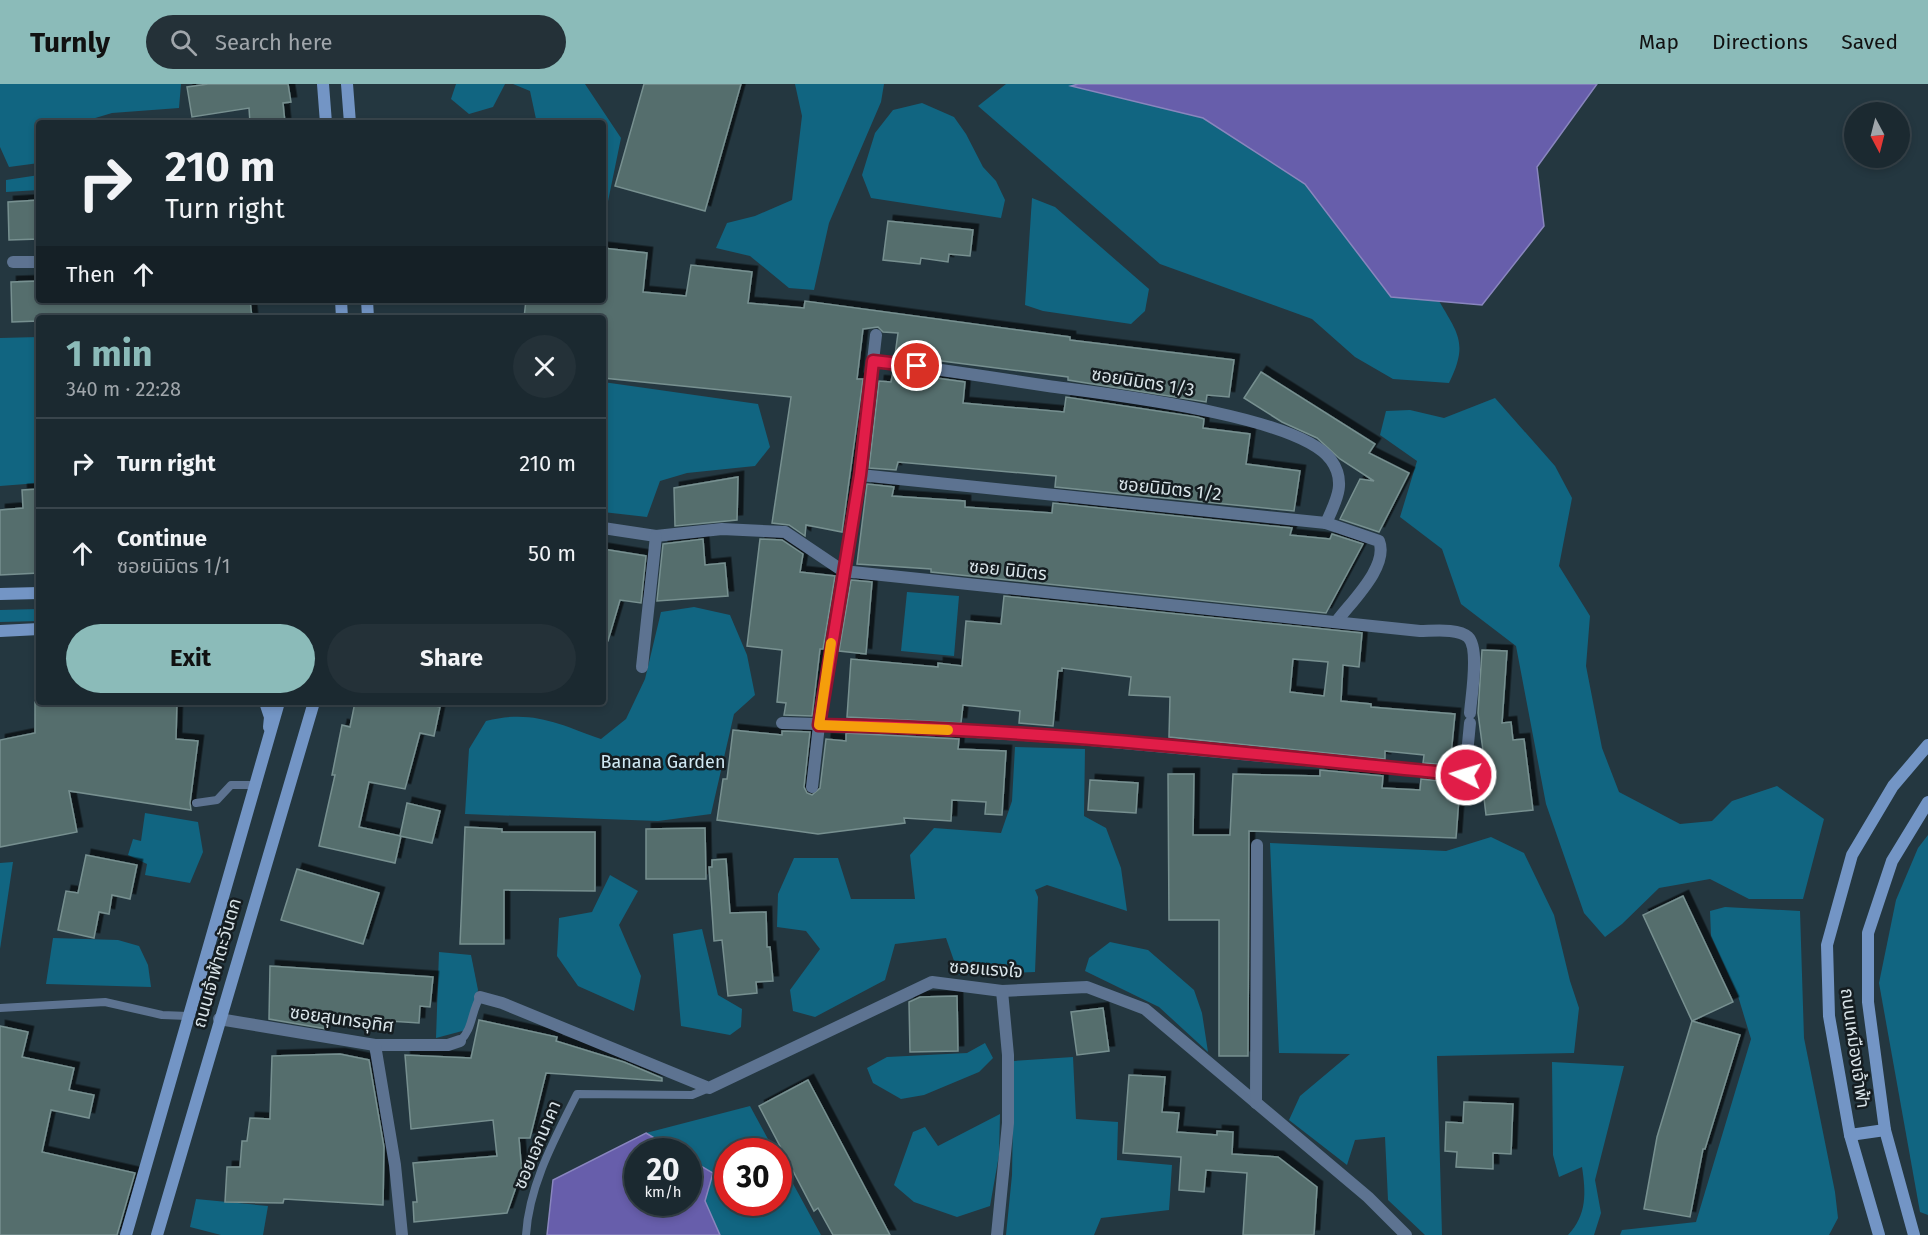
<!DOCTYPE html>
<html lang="en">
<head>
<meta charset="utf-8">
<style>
	:root { --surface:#1b2930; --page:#243138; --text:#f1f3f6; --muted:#a0a6ab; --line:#39454c; --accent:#8bbbb9 }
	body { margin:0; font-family:"Fira Sans","Noto Sans Thai",sans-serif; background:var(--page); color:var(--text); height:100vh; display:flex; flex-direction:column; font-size:22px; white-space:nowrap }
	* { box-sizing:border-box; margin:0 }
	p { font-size:20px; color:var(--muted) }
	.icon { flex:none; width:33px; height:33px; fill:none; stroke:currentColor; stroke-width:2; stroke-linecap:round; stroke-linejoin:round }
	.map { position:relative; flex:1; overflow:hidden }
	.details { position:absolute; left:36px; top:231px; width:570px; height:390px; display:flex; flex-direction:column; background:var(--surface); border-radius:6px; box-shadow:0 3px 9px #0003,0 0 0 2px var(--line) }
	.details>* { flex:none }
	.hud { position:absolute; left:36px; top:36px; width:570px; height:183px; border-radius:6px; box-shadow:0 3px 9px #0003,0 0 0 2px var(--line); background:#1b2930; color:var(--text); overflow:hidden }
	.needle { width:39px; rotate:173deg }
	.controls { position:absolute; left:1844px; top:18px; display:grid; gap:12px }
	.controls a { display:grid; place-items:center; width:66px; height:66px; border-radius:50%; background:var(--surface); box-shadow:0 3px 9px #0003,0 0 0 2px var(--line); font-size:30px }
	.speed { position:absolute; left:624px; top:1054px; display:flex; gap:12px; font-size:30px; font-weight:700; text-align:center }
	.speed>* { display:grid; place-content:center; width:78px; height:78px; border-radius:50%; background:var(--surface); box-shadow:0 3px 9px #0003,0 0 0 2px var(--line); line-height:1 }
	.speed small { font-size:15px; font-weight:400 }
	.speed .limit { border:9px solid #d22; background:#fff; color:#111 }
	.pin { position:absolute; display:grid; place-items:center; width:51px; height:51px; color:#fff; margin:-26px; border:3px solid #fff; border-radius:50%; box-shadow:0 2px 6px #0007 }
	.me { position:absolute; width:66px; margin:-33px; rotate:275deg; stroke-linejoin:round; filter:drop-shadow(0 0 4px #0008) }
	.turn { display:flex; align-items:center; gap:21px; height:126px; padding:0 30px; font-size:27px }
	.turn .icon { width:78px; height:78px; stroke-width:2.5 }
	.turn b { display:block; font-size:42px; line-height:51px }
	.then { display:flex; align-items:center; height:57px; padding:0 30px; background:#0003; gap:12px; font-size:22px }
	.round { display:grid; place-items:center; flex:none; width:63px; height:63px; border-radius:32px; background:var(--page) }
	.overview { display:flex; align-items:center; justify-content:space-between; height:102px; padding:0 30px }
	h1 { font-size:36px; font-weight:700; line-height:45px; color:var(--accent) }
	.primary-button { display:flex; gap:12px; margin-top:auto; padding:12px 30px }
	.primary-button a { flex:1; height:69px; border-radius:36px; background:var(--accent); color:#111; font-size:24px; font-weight:700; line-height:69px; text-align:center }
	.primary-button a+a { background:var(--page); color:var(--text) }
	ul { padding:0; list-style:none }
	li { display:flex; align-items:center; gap:18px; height:90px; padding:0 30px; border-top:2px solid var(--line) }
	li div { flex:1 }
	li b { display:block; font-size:22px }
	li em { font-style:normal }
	header { display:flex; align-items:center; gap:36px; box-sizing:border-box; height:84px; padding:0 30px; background:var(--accent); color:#111 }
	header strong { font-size:28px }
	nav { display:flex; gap:33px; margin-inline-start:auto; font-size:21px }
	.search { width:420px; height:54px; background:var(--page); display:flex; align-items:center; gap:15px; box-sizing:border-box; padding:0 21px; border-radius:33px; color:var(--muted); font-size:22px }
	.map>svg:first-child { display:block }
	.green { fill:#116581 }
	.water { fill:#675eab; stroke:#8986be; stroke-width:1.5 }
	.building { fill:#556e6d; stroke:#779090; stroke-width:1.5; fill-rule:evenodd; filter:url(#shadow) }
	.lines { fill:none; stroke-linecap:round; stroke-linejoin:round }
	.lane { stroke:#5d7391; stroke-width:8 }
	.street { stroke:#5d7391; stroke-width:12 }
	.secondary { stroke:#7395c5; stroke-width:12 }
	.route-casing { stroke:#92132f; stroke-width:15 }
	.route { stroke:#e11d48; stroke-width:10 }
	.slow { stroke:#f59e0b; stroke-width:10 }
	.labels { text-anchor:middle; stroke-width:5; stroke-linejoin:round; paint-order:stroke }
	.street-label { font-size:18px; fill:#d9e4e9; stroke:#151d21 }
	.park-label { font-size:18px; fill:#d0e8f3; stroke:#151d21 }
</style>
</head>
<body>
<header>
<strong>Turnly</strong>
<div class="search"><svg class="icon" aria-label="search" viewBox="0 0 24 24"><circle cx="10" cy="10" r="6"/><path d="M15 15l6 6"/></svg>Search here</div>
<nav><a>Map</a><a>Directions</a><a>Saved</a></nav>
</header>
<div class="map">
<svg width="1928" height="1151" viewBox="0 0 1928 1151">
	<defs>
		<filter id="shadow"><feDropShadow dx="5.5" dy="-5.5" stdDeviation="0" flood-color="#0009"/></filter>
	</defs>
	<rect width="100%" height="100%" fill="#243740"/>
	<g class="green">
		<polygon points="0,0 181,0 179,24 112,29 92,35 90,39 39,39 39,79 9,83 0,63"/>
		<polygon points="456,0 505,0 493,23 469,30 451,15"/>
		<polygon points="513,0 585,0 621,54 606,127 603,127 603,39 540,39 536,35 530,7"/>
		<polygon points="795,0 884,0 881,18 829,139 814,206 789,204 750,172 716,164 727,139 755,132 792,116 802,32"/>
		<path d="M1006,0h72l-6,2 131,32 103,67 85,112 48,4c20,34 29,43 10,82l-56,-4 -38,-22 -43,-38 -152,-55 -182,-158z"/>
		<polygon points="922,19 954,33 966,50 983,83 996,97 1005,116 1001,134 871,114 862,91 875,49 893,26"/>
		<polygon points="39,91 39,106 6,108 6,96"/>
		<polygon points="1032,114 1055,123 1149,205 1145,227 1131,240 1043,227 1025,221"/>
		<polygon points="39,253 39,399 0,402 0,254"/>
		<polygon points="603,298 758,320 770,363 755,382 687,389 660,397 647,433 603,428"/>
		<polygon points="1495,314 1555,382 1572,414 1559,482 1590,532 1586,582 1602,664 1619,708 1680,740 1712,737 1732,717 1777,702 1824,735 1803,815 1749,815 1710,795 1659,804 1622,840 1605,853 1584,829 1546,720 1516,562 1461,520 1442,465 1400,433 1417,377 1380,351 1386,327 1410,326 1444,334"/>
		<polygon points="907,508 959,512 954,572 901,567"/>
		<path d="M694,523l36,8 17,40 8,40 -21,19 -23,100 -53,7 -193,-7 4,-65 17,-28c46,-12 73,3 115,18l25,-20 19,-40 16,-67z"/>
		<polygon points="39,525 39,537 0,538 0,526"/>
		<polygon points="1015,663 1085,665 1084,732 1106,744 1121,784 1127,827 1047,801 1035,806 1038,813 1035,888 959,891 946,854 895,860 885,896 815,933 793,927 790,906 820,865 806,847 777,843 778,810 794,774 838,774 851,815 915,815 910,771 934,744 1001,749 1012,717"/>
		<polygon points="145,729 198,738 203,768 190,799 145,791 147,780 128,771 133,755 141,757"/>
		<polygon points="1928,751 1928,1131 1920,1128 1879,899 1896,816 1918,764"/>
		<polygon points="1491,753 1524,769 1554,831 1570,897 1579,924 1574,969 1437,972 1442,1151 1425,1151 1388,1116 1385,1053 1355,1056 1347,1081 1289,1036 1300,1012 1350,970 1279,969 1270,759 1446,767"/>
		<polygon points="13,778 0,865 0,779"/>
		<polygon points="610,791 638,807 619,841 641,892 634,927 578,902 557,872 559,834 592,828"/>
		<polygon points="1725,823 1800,827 1804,954 1835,1108 1838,1134 1829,1151 1620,1151 1622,1146 1696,1138 1751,955 1738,912 1711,852 1710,827"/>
		<polygon points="702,845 718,911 742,925 741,943 730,951 681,942 673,850"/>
		<polygon points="53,854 118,856 139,862 148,881 151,903 46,900"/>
		<polygon points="1110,858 1148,866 1194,906 1202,929 1208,968 1159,923 1085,887 1089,874"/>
		<polygon points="439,868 471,871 478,906 466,946 436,954"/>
		<polygon points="985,959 993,974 979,988 924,1011 901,1015 873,999 867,984 887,973 967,969"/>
		<polygon points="1073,973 1076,1035 1118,1038 1117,1076 1172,1081 1169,1126 1101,1134 1094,1151 1006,1151 1012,1091 1014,977"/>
		<path d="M1552,978l72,4 -29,114 6,33 -7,22h-26c19,-20 18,-42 14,-68l-23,10 -6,-22z"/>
		<polygon points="750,1022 775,1068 728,1068 728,1119 778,1119 779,1074 821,1151 720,1151 705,1117 712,1089 689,1075 688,1068 677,1068 646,1049"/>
		<polygon points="1000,1030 999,1071 990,1122 957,1133 914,1118 894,1101 913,1048 925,1043 938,1062"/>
		<polygon points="196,1115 268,1122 263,1151 221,1151 190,1143"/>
	</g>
	<g class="water">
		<polygon points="1078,0 1597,0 1537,83 1544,142 1482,221 1391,213 1305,100 1203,34 1071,2"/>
		<polygon points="646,1049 677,1068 638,1068 638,1119 688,1119 689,1075 713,1089 705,1117 720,1151 547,1151 553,1096"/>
	</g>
	<g class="building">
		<polygon points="208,0 288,0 291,18 283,19 285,39 250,39 249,24 192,33 187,3"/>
		<polygon points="644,0 741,0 705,127 615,102"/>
		<polygon points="39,116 39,155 9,156 8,118"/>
		<polygon points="888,137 973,146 970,172 949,170 948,178 921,174 920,180 883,176"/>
		<polygon points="603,164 647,169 643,208 686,212 691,181 752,188 748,219 804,224 805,217 1070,253 1070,256 1234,276 1229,313 1207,311 1206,318 1068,296 1068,293 895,271 898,249 883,248 878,243 863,245 857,295 863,295 842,448 806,441 805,452 789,441 772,439 791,313 603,294 603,234 524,234 526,216 603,216"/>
		<polygon points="39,197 39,216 250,216 252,234 39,234 39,237 12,238 11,198"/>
		<polygon points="893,288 965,298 963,319 1064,328 1066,313 1197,333 1204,335 1203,344 1250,350 1246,380 1300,387 1294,427 1055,403 1056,392 898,378 896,386 869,384 879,297 891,298"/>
		<polygon points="1261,288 1375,360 1369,369 1409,389 1379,448 1340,435 1360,395 1374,397 1340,375 1317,354 1282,338 1244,314"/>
		<polygon points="738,393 737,436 675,442 674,404"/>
		<polygon points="867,400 894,403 892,412 965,417 965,423 1052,429 1053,419 1292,444 1290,451 1330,455 1332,450 1363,460 1326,529 931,488 931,485 857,480"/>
		<polygon points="39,405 39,489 0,491 0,426 23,424 22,406"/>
		<polygon points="703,455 705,481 725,479 728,512 657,517 663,460"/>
		<polygon points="760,455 782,456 803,470 800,488 835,492 823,565 820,565 812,632 784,631 786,619 777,618 782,566 747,562"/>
		<polygon points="603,465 646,472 641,519 620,516 608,557 603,556"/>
		<polygon points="851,496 872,498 866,570 839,567"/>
		<path d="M1004,512l358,37 -3,34 -16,-2 -2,36 30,3v3l84,7 -5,51 -27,-2 1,-8 -39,-4v8l-216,-22 1,-40 -41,-2 2,-18 -69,-9v3h-4l-5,55 -34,-3 1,-12 -57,-6 -2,18 -114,-6 4,-58 87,8v-4l24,3 4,-45 35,3zM1293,575l35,3 -4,34 -34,-4z"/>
		<polygon points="1482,566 1507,567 1502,639 1511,638 1513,656 1524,655 1533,726 1486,731 1482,697 1487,697 1478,629"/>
		<polygon points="35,618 177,618 176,655 198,657 190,719 191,726 69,707 77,748 0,763 0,656 35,649"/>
		<polygon points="355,618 416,618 440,623 434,652 420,649 405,705 369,698 359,743 401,752 395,779 319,762 335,691 332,691 342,641 350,643"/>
		<polygon points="733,646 782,651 782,647 810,648 804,703 807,709 812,711 820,704 826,655 846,657 846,649 959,655 958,665 1006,667 1002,731 985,730 986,718 952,716 951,737 904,734 905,739 818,750 717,736 723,695 727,695"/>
		<polygon points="1320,686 1383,692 1382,704 1420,706 1421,695 1449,698 1448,701 1460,700 1456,754 1249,747 1248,972 1219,972 1219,836 1169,836 1168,690 1194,690 1193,751 1230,751 1233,690 1320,692"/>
		<polygon points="1090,696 1138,699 1136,729 1088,726"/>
		<polygon points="407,719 440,727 432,759 400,752"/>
		<polygon points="465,743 502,745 502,748 595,748 595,807 504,806 504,860 460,860"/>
		<polygon points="705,744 706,795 646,795 646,745"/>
		<polygon points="86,771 137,781 130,815 112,811 109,830 99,828 94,854 58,846 66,807 78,809"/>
		<polygon points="726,775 730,829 766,828 767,863 770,863 773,897 756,898 757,909 728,912 722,856 714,857 709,783 712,783 712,776"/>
		<polygon points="297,785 379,809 363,860 281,836"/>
		<polygon points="1683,812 1733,918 1692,937 1643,831"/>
		<polygon points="270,882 433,893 430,923 420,922 419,939 328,933 327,945 269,935"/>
		<polygon points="957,912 958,967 910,968 909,918 920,913"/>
		<polygon points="1103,924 1109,967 1077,971 1071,928"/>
		<polygon points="479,936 557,953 556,957 624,978 662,994 662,997 546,989 530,1054 519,1054 523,1103 516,1103 507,1129 414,1138 413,1118 417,1118 413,1079 497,1072 493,1036 411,1045 405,971 471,974"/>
		<polygon points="1692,937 1740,951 1705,1065 1703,1065 1690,1133 1644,1125 1657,1053"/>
		<polygon points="0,942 28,948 22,973 74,984 69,1006 94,1011 89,1034 51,1026 42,1068 135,1089 117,1151 0,1151"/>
		<polygon points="340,970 369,976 384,1063 383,1121 284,1115 283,1119 225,1118 227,1083 240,1083 242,1057 247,1057 250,1034 270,1035 272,972"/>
		<polygon points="1129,991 1165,993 1162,1028 1179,1029 1177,1048 1217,1051 1217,1047 1233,1048 1232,1070 1278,1073 1317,1103 1314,1151 1243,1151 1247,1089 1206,1086 1204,1108 1179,1106 1181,1073 1123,1069"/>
		<polygon points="808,996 890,1151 833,1151 818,1124 814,1127 759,1022"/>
		<polygon points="1464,1018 1513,1020 1511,1070 1493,1069 1493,1085 1456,1083 1457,1068 1445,1067 1446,1038 1463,1039"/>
	</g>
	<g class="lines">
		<g class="lane">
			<polyline points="196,719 217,716 231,701 257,701"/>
			<polyline points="0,924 105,918 162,931 188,932"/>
			<path d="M460,957c13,-12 11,-29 20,-44"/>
			<path d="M526,1151c3,-50 29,-97 51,-141l115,1 17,-7"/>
		</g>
		<g class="street">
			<polyline points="13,178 39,178"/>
			<path d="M873,277c59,7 117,16 175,25 58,8 250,29 283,74 16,22 5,41 -5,63"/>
			<path d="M860,391l466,48 53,18c10,25 -27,60 -42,80"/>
			<path d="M603,444l53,8 66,-7 63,3 58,39 577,60c13,0 38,-3 48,6 12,11 3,60 2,76"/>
			<polyline points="642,583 656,452"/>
			<polyline points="782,639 882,642 1069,654 1465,691 1470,639"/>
			<polyline points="812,703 819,641 860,391 876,251"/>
			<polyline points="480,913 502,919 709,1004 932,898 1002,907 1087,903 1145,925 1368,1113 1406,1151"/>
			<polyline points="219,935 375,961 448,961 460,957"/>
			<polyline points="375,961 395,1081 402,1151"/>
			<polyline points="1256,1019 1257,761"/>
			<polyline points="997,1151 1008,1039 1008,971 1002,907"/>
		</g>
		<g class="secondary">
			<polyline points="323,0 326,39"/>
			<polyline points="347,0 350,39"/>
			<polyline points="341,216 342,234"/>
			<polyline points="367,216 368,234"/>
			<polyline points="0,510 39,509"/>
			<polyline points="0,547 39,545"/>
			<polyline points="265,618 270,633 269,643"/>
			<polyline points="1850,1051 1885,1046"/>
			<polyline points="126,1151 279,618"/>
			<polyline points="157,1151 314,618"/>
			<polyline points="1879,1151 1850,1051 1829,932 1827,861 1852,771 1893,702 1928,661"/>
			<polyline points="1914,1151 1885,1046 1868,918 1868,849 1892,777 1928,718"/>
		</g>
	</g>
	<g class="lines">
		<g class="route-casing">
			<path id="route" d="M917,282l-44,-5 -13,114 -41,250c215,3 432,29 647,50"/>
		</g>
		<use href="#route" class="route"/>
		<polyline class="slow" points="831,559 819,641 948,646"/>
	</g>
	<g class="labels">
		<g class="street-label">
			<text transform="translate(1143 298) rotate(9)" y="6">ซอยนิมิตร 1/3</text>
			<text transform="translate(1170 405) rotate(6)" y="6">ซอยนิมิตร 1/2</text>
			<text transform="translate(1008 486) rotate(6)" y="6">ซอย นิมิตร</text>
			<text transform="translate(217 879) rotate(-74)" y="6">ถนนเจ้าฟ้าตะวันตก</text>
			<text transform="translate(986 885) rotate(4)" y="6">ซอยแรงใจ</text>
			<text transform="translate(342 935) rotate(8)" y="6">ซอยสุนทรอุทิศ</text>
			<text transform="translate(1855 964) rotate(82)" y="6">ถนนเหมืองเจ้าฟ้า</text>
			<text transform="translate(537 1061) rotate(-67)" y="6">ซอยเอกนาคา</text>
		</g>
		<g class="park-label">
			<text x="663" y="684">Banana Garden</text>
		</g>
	</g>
</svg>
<div class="controls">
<a><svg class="needle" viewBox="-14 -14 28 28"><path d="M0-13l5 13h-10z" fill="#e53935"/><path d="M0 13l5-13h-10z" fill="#a0a6ab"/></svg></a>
</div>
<div class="speed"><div>20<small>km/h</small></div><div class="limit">30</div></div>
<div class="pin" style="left:917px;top:282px;background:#d93025"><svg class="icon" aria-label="arrive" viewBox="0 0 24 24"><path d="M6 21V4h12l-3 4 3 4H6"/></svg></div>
<svg class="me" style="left:1466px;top:691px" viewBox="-20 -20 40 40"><circle r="17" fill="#e11d48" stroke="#fff" stroke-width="3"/><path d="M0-11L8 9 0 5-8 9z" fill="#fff"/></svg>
<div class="hud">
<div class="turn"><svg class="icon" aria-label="right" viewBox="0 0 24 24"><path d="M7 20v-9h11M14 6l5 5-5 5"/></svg><div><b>210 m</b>Turn right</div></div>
<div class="then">Then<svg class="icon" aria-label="ahead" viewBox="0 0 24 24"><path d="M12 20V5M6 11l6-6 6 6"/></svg></div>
</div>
<section class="details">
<div class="overview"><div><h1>1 min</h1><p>340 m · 22:28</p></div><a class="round"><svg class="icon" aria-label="close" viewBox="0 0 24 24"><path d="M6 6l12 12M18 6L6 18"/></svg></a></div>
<ul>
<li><svg class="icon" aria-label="right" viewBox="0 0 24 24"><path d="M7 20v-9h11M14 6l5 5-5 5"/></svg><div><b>Turn right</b></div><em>210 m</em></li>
<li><svg class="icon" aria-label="ahead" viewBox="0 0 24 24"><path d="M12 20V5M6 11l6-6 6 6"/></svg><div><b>Continue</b><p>ซอยนิมิตร 1/1</p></div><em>50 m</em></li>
</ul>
<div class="primary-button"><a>Exit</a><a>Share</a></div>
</section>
</div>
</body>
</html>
